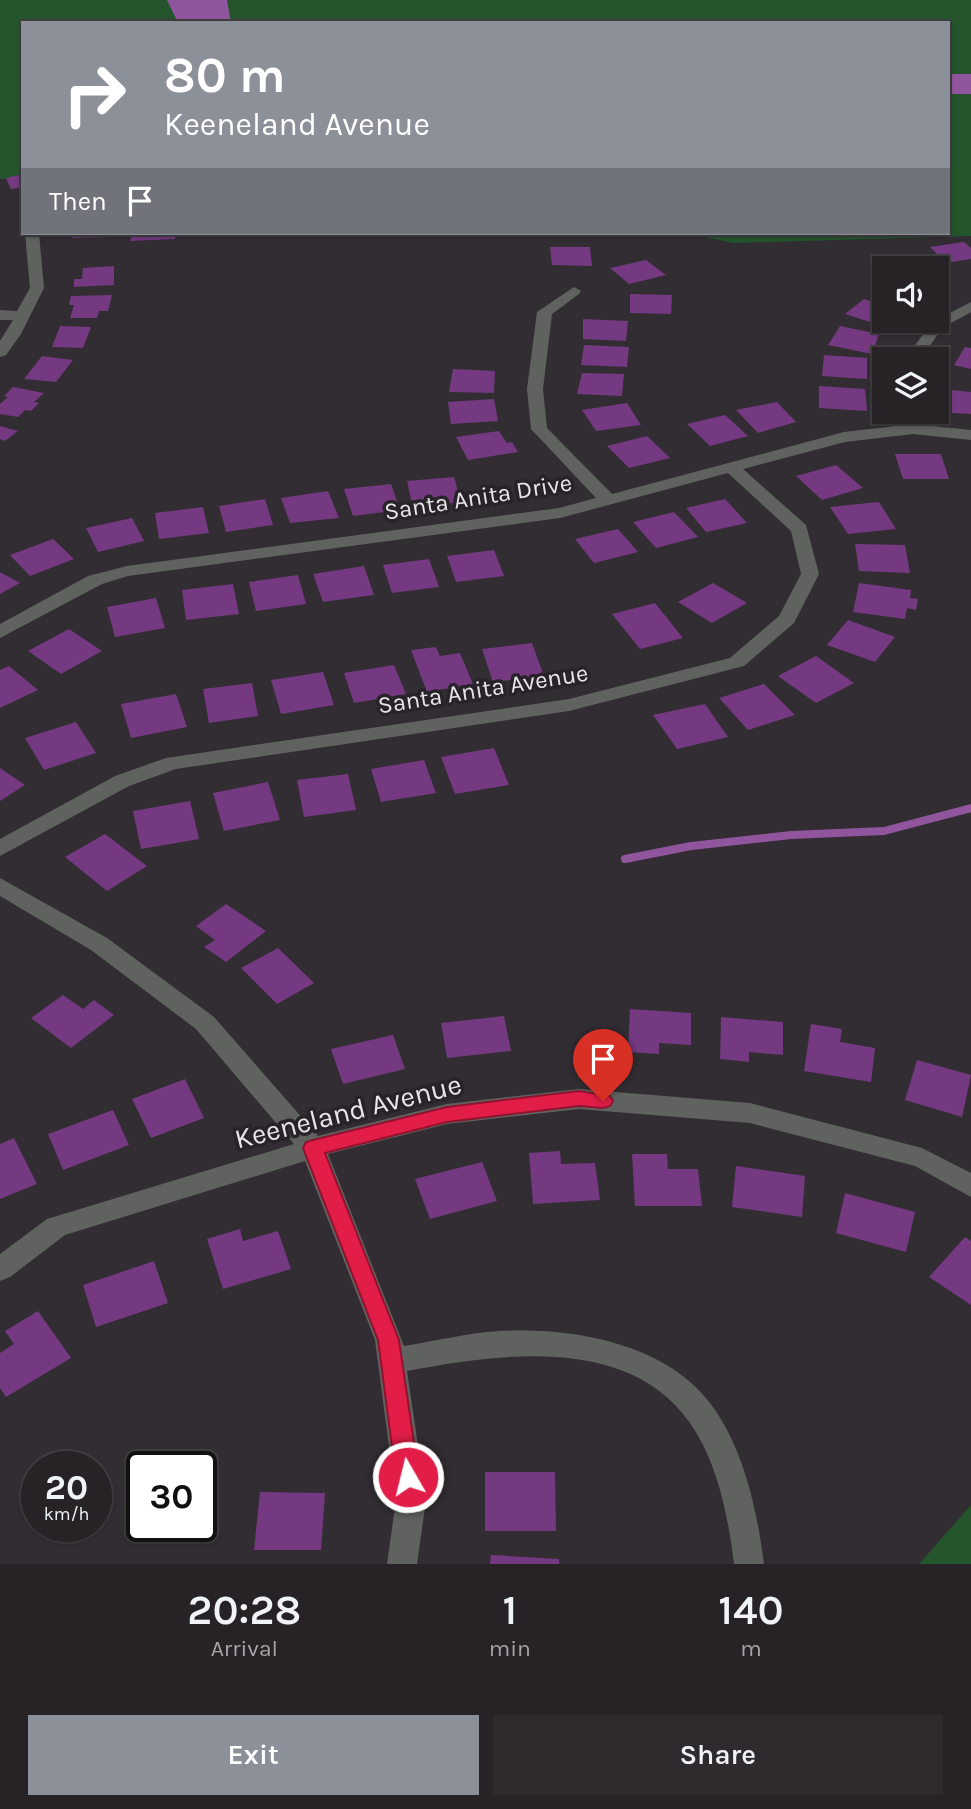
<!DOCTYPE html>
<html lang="en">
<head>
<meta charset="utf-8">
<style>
	:root { --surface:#262226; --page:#2e2a2e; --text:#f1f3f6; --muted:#a4a4a7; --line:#423f43; --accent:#8c9099 }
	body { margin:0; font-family:Karla,sans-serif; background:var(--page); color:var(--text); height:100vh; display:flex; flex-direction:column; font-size:26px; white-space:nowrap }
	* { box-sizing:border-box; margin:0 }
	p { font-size:23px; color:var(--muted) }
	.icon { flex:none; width:38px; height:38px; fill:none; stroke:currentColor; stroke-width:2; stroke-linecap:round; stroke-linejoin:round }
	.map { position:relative; height:1564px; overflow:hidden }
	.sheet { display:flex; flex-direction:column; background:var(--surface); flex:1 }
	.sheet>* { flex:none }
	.top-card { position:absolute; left:21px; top:21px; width:929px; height:214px; border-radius:0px; box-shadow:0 2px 5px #0004,0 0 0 2px var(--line); background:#8c9099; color:#fff; overflow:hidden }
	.controls { position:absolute; left:872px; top:256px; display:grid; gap:14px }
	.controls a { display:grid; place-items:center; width:77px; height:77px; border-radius:0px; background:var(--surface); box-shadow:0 2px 5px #0004,0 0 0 2px var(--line); font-size:35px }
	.speed { position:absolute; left:21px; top:1451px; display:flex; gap:14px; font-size:35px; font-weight:700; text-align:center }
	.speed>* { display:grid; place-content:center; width:91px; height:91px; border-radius:50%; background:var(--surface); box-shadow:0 2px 5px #0004,0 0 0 2px var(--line); line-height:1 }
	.speed small { font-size:18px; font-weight:400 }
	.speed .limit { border:4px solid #111; border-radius:10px; background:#fff; color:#111 }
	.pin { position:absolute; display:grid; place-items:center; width:60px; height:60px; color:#fff; margin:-72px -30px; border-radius:50% 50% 50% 0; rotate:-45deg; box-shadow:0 0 7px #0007 }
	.pin .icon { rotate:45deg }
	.me { position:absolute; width:77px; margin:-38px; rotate:352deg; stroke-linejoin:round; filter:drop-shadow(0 0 5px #0008) }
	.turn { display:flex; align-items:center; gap:24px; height:147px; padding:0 28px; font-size:32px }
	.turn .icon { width:91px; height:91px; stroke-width:2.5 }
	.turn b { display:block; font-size:49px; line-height:60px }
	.then { display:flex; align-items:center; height:66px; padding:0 28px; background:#0003; gap:14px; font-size:26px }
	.eta { display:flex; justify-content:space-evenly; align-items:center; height:119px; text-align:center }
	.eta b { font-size:42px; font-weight:600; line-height:49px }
	.action { display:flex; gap:14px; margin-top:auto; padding:14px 28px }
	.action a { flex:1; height:80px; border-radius:0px; background:var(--accent); color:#fff; font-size:28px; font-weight:600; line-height:80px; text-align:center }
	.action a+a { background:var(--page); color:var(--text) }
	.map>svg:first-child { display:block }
	.green { fill:#24552d }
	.water { fill:#91559e }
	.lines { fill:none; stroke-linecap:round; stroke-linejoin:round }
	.stream { stroke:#91559e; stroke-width:8 }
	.building { fill:#743980 }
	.street { fill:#5f625f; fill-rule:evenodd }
	.route { fill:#e11d48; stroke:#92132f; stroke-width:2 }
	.labels { text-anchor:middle; stroke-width:7; stroke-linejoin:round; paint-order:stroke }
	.street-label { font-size:24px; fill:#e9e5e9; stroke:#282329 }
	.near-street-label { font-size:28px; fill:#e9e5e9; stroke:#282329 }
</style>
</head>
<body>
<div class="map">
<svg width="971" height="1564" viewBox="0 0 971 1564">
	<rect width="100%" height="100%" fill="#322d33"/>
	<g class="green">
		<polygon points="0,0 971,0 971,236 733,243 687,233 948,233 948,23 23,23 23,178 0,179"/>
		<polygon points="971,1505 971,1564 919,1564"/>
	</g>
	<g class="water">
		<polygon points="167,0 227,0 231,23 178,23"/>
		<rect x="949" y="74" width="22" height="20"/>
	</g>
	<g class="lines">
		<polyline class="stream" points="625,859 691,846 791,835 884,831 971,808"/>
	</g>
	<g class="building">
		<polygon points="23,174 23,187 11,189 6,178"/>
		<polygon points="73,233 113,233 113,237 72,238"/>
		<polygon points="132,233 175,233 175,239 130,241"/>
		<polygon points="964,242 971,248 971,259 946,263 930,247"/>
		<polygon points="550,247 590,247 592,266 552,265"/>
		<polygon points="914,257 942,268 947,270 936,276 936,268 893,268"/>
		<polygon points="646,260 666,275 629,284 610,268"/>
		<polygon points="114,266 114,285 74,287 74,279 82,279 83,268"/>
		<polygon points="630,294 672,295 671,314 630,313"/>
		<polygon points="112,295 108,311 99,311 97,318 70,318 74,305 69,305 71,296"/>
		<polygon points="864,299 884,305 884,320 889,320 882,326 845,314"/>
		<polygon points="583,319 628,321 626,341 583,339"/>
		<polygon points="60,326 91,327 83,348 52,347"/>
		<polygon points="840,326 879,334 872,354 828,345"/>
		<polygon points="584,345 629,347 627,367 581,365"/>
		<polygon points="965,347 971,348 971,369 954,365"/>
		<polygon points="824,355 867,358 867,379 822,376"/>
		<polygon points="42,356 73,360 56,382 24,379"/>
		<polygon points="453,369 495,371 494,393 449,392"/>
		<polygon points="582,373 624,374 622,396 577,394"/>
		<polygon points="819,386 865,389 867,411 819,408"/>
		<polygon points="13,387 44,393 34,402 39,403 31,411 25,410 18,417 0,414 0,404 8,397 4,396"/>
		<polygon points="952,390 971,392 971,414 952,413"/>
		<polygon points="494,399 498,421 451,424 448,402"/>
		<polygon points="777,402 796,422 758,433 736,410"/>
		<polygon points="627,403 641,425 596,431 582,410"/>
		<polygon points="725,415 748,436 710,446 687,424"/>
		<polygon points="0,426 18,431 5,441 0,439"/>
		<polygon points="499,431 507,443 512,442 518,452 468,460 456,437"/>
		<polygon points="647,436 670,458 629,468 607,446"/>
		<polygon points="895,454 941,454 949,479 903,479"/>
		<polygon points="836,465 863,488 822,500 796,476"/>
		<polygon points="454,477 461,502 413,508 407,481"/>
		<polygon points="391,484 400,510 353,516 344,489"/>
		<polygon points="328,491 339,518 290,523 281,498"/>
		<polygon points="265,499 273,525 226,532 219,506"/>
		<polygon points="725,499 747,523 706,532 686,508"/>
		<polygon points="879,502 896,529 848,534 830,507"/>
		<polygon points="203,507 209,533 159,539 155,513"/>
		<polygon points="674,512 698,537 656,548 633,522"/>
		<polygon points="132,518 144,541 98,552 86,528"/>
		<polygon points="618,529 638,552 594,563 575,539"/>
		<polygon points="53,539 74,559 30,576 10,555"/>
		<polygon points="855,544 905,545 910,573 859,571"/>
		<polygon points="494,550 504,576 456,582 447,556"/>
		<polygon points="429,559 439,587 392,593 383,565"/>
		<polygon points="364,566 374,595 323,602 313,574"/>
		<polygon points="0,572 20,583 0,594"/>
		<polygon points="298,575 306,604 256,611 249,582"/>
		<polygon points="713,583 747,603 712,623 678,602"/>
		<polygon points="859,583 911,590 910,598 918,599 916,610 907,608 905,619 853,612"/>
		<polygon points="233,584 239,614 186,620 182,590"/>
		<polygon points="156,598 165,628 115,637 107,607"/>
		<polygon points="655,603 683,638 640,649 612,614"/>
		<polygon points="848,620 895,637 875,662 827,645"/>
		<polygon points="69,629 102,651 61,674 28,651"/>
		<polygon points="532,643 544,676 493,682 482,649"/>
		<polygon points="436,647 440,656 460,653 473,684 427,692 411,650"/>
		<polygon points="816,656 854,683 816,703 778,676"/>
		<polygon points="394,665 406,694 354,703 344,673"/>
		<polygon points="9,666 38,690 0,708 0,670"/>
		<polygon points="323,672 334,705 281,714 271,680"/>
		<polygon points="252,683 258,716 209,723 203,689"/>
		<polygon points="764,684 795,715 748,730 719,698"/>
		<polygon points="176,694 187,727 131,738 121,704"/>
		<polygon points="705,704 728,737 677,749 653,715"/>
		<polygon points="76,722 96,753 44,770 25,738"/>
		<polygon points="494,748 509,785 455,794 441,757"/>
		<polygon points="424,760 436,793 381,802 371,769"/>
		<polygon points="0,768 25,785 0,801"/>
		<polygon points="348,774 356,810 304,817 297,780"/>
		<polygon points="268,782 280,820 224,831 213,793"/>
		<polygon points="190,801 199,839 141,849 133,811"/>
		<polygon points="105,834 147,866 107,891 65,857"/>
		<polygon points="226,904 266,931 226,962 204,947 215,940 196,926"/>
		<polygon points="278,948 314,983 277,1004 241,968"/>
		<polygon points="63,995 83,1009 94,1000 114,1015 71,1048 31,1018"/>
		<polygon points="630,1009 691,1013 691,1045 659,1043 659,1054 628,1052"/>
		<polygon points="504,1016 511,1051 447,1058 441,1023"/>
		<polygon points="721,1017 783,1022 783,1055 749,1052 749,1062 720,1059"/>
		<polygon points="811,1024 842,1029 840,1042 875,1048 871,1082 804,1071"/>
		<polygon points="393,1035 405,1069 343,1084 331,1049"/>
		<polygon points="917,1060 971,1075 962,1117 905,1100"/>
		<polygon points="185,1079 204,1118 151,1138 132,1099"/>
		<polygon points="113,1110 129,1145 63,1170 48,1134"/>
		<polygon points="14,1138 37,1184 0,1199 0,1144"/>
		<polygon points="560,1151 561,1164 595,1163 600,1200 533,1204 529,1153"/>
		<polygon points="632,1154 667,1154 668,1169 698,1169 702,1206 635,1206"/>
		<polygon points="482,1162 497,1201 430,1219 415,1179"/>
		<polygon points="736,1166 805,1176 802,1217 732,1207"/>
		<polygon points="845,1193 915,1212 906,1252 836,1233"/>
		<polygon points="240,1229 243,1241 278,1231 291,1269 223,1289 207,1239"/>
		<polygon points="965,1237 971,1241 971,1305 929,1277"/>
		<polygon points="154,1261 168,1303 96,1327 83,1285"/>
		<polygon points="38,1311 71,1358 6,1397 0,1388 0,1353 14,1344 5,1331"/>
		<polygon points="485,1472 555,1472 556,1531 485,1531"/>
		<polygon points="260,1492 325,1493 321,1550 254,1550"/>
		<polygon points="491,1555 559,1559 559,1564 490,1564"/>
	</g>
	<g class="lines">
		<g class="street">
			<polygon points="25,233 39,233 44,288 21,334 6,355 0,357 0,341 13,320 0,320 0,310 17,311 30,288"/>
			<polygon points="574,287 581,291 579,294 552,314 543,389 547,428 612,494 844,432 913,424 971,430 971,440 913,434 845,442 743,469 806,525 819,574 794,623 744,666 569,711 176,769 129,786 0,856 0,839 115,776 166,758 569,699 730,658 779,616 801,574 791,531 728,473 560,518 128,576 102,584 0,638 0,624 88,576 127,566 559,508 596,498 531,429 527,389 537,312"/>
			<polygon points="971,302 971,312 942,328 921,359 905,359 932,322"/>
			<path d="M0,878l107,60 107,79 104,119 129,-32 132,-15 171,14 172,45 49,25v24l-56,-31 -165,-43 -171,-14 -132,15 -119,30 76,192c32,-5 63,-13 95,-15 71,-4 165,11 211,72 34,45 47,107 54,161h-30c-6,-48 -16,-101 -44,-141 -62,-89 -192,-69 -283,-52l19,129 -9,64h-30l9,-64 -21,-160 -70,-179 -240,74 -55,42 -10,4v-27l47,-35 247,-75 -98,-115 -105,-79 -91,-54z"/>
		</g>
	</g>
	<polygon class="route" points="579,1091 610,1096 613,1101 610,1106 603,1108 579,1106 447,1122 325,1153 399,1340 419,1477 416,1484 408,1487 400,1484 396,1477 378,1340 303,1148 306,1142 313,1140 447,1107"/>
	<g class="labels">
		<g class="street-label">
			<text transform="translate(478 497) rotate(-9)" y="8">Santa Anita Drive</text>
			<text transform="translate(483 689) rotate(-9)" y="8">Santa Anita Avenue</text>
		</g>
		<g class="near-street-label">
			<text transform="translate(348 1111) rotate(-14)" y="10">Keeneland Avenue</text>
		</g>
	</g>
</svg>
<div class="controls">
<a><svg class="icon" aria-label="sound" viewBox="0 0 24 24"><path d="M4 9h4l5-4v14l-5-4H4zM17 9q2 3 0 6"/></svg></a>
<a><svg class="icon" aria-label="layers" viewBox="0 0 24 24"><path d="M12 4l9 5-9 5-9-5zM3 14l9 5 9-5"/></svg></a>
</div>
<div class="speed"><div>20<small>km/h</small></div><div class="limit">30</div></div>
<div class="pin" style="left:603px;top:1101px;background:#d93025"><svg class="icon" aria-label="arrive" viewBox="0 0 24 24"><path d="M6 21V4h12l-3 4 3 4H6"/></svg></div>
<svg class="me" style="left:408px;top:1477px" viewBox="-20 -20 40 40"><circle r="17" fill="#e11d48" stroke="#fff" stroke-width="3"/><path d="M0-11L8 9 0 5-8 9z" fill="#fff"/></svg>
<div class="top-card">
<div class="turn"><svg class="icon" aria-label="right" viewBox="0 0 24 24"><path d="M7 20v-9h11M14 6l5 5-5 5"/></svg><div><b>80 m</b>Keeneland Avenue</div></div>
<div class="then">Then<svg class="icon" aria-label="arrive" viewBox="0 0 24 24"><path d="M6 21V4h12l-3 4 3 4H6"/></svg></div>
</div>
</div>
<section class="sheet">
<div class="eta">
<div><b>20:28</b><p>Arrival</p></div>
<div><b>1</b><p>min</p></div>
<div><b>140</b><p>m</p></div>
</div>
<div class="action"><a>Exit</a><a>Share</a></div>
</section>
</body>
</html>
